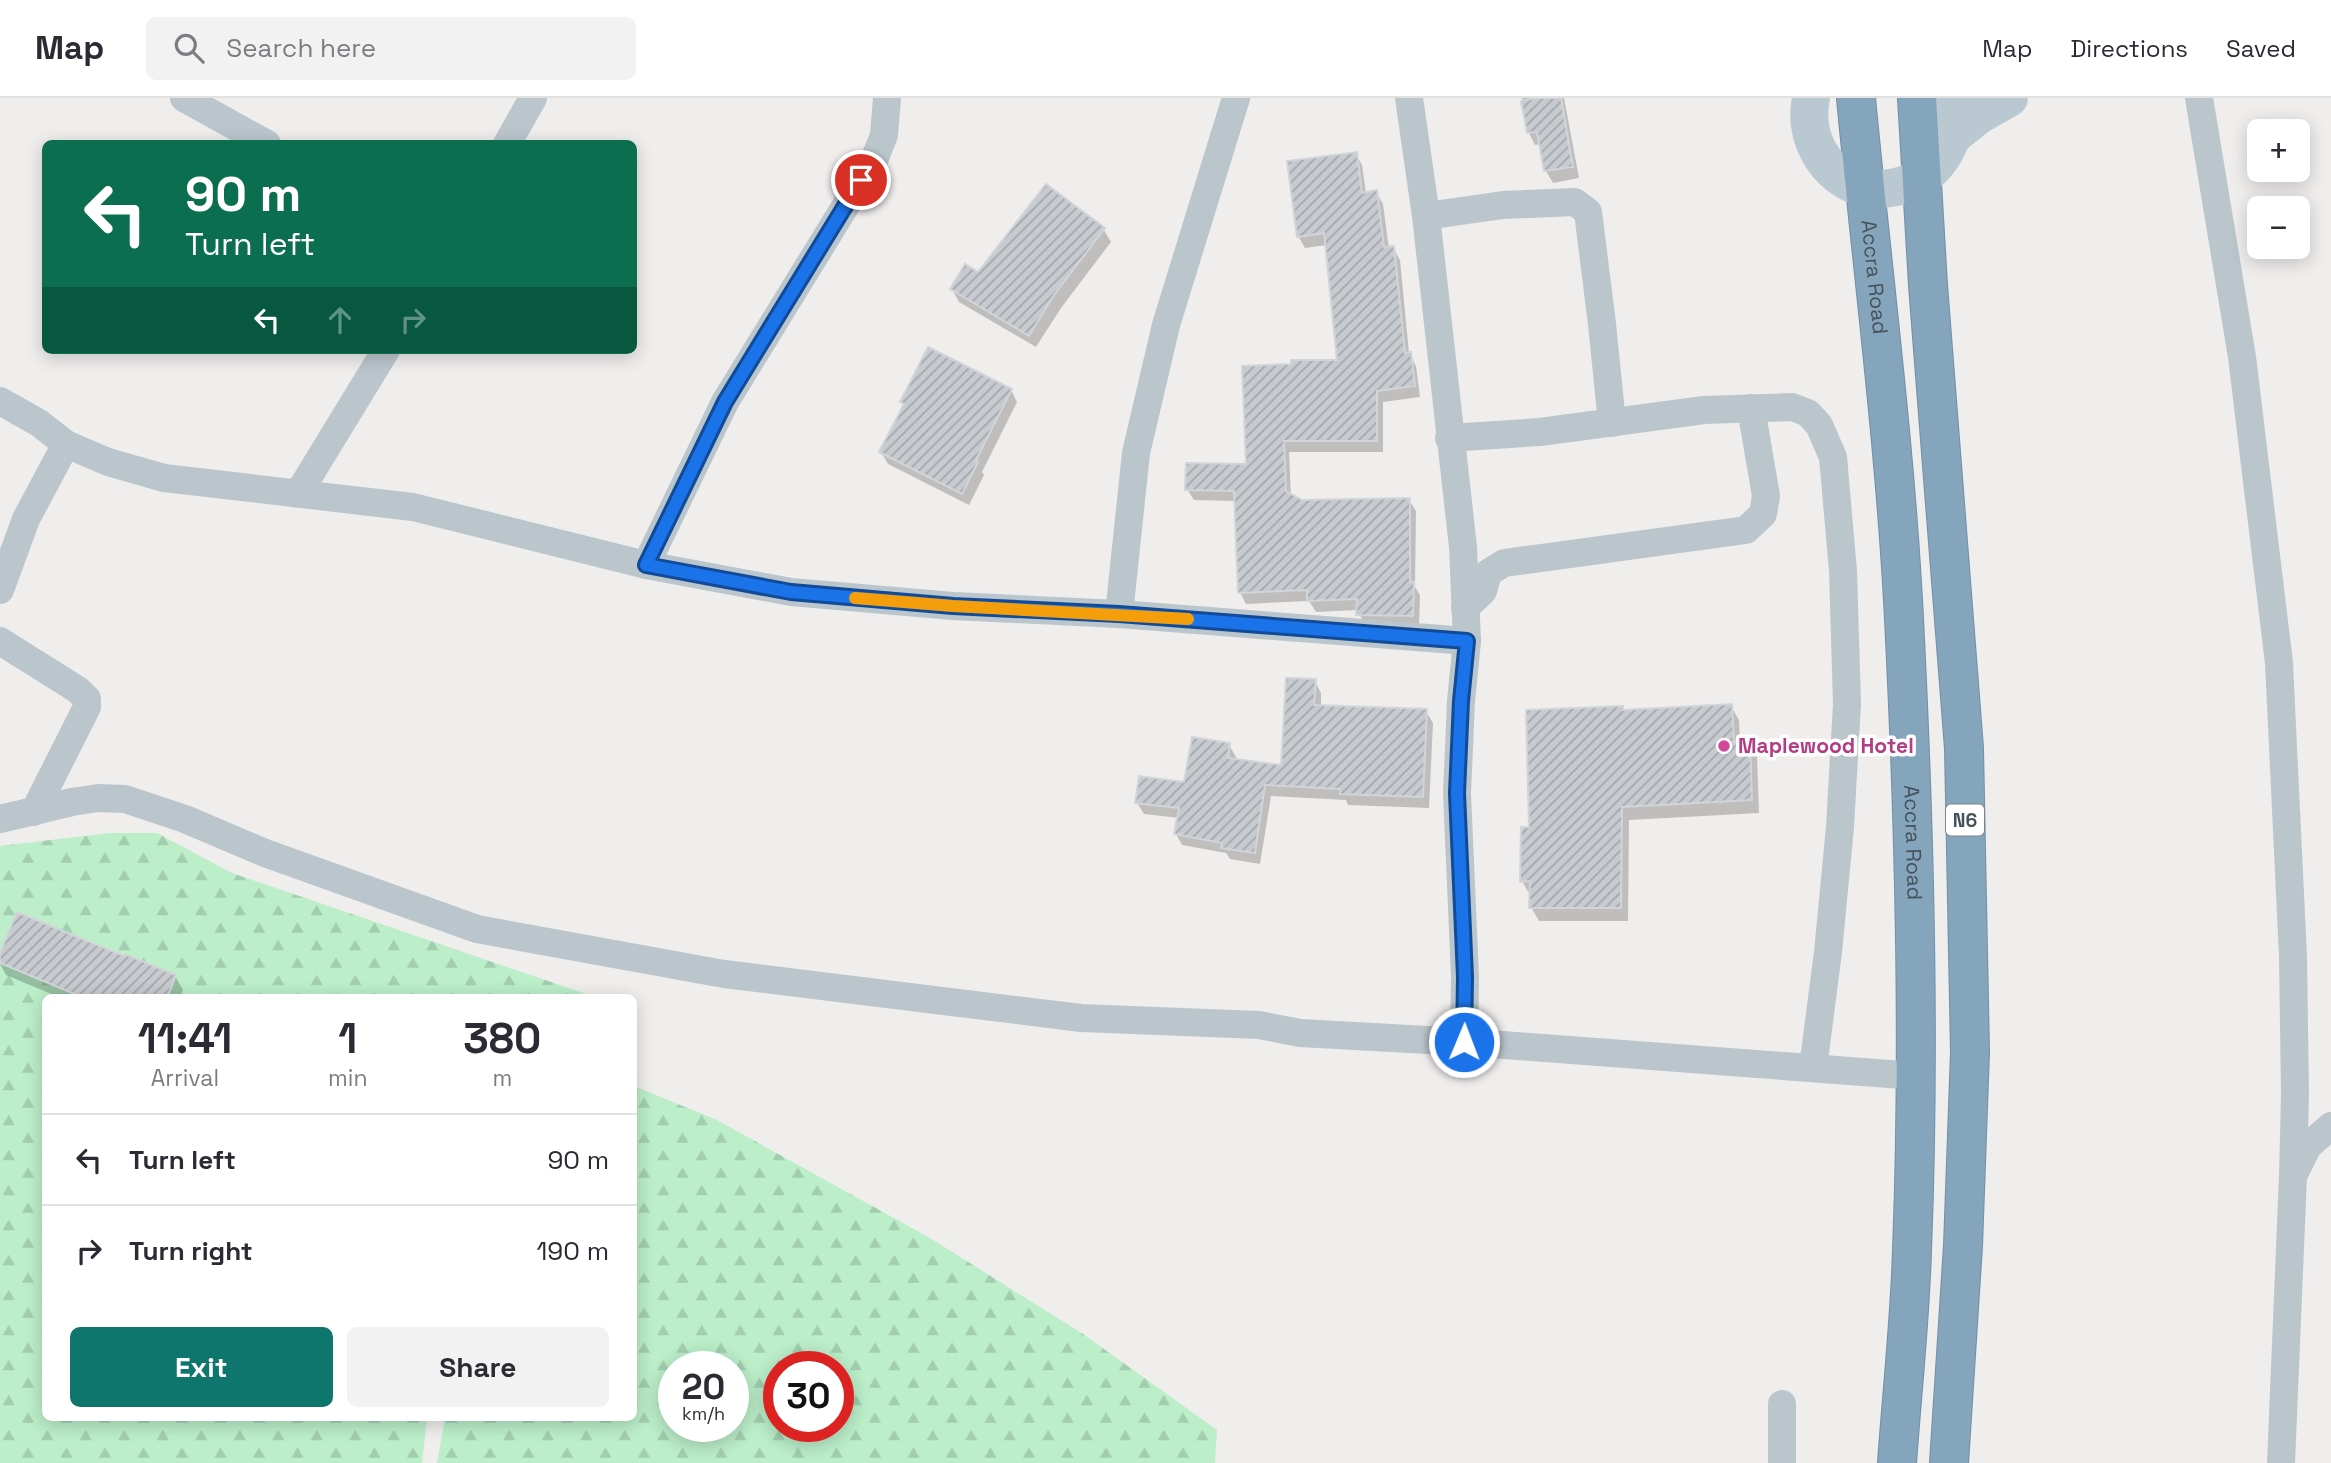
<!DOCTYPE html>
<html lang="en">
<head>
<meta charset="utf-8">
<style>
	:root { --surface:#fff; --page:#f2f2f3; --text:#2b2b33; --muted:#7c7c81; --line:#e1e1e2; --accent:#0f766e }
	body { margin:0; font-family:"Space Grotesk",sans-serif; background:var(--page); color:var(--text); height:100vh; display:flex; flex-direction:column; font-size:26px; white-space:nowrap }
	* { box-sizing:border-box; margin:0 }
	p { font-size:23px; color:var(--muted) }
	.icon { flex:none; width:38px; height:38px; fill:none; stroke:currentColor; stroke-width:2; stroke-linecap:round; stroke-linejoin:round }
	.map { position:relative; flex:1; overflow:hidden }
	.drawer { position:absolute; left:42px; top:896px; width:595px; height:427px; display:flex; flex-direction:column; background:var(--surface); border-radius:10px; box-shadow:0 4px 18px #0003 }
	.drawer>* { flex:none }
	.top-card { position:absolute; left:42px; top:42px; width:595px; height:214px; border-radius:10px; box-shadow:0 4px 18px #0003; background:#0b6e4f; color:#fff; overflow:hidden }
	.buttons { position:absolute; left:2247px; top:21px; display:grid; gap:14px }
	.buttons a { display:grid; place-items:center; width:63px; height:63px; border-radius:10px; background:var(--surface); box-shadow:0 4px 18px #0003; font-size:35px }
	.speed { position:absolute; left:658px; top:1253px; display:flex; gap:14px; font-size:35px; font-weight:700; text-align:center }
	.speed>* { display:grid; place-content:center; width:91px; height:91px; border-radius:50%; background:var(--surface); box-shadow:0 4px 18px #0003; line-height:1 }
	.speed small { font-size:18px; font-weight:400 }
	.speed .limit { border:10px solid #d22; background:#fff; color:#111 }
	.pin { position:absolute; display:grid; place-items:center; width:60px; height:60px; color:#fff; margin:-30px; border:4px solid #fff; border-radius:50%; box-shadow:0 2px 7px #0007 }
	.me { position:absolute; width:77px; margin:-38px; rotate:1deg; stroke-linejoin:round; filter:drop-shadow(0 0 5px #0008) }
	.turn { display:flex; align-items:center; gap:24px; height:147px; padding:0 28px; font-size:32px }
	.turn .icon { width:91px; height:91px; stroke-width:2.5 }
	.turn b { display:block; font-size:49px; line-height:60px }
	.lanes { display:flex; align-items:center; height:66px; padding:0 28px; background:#0003; justify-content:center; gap:35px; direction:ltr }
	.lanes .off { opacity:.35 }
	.eta { display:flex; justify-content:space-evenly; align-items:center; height:119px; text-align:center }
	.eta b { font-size:42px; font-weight:700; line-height:49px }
	.action { display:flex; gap:14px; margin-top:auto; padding:14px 28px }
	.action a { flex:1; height:80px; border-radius:10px; background:var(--accent); color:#fff; font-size:28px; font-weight:700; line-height:80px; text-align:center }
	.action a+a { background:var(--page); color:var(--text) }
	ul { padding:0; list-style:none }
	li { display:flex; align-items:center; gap:21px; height:91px; padding:0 28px; border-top:2px solid var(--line) }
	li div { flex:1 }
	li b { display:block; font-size:26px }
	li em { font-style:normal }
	header { display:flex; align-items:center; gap:42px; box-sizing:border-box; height:98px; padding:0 35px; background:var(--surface); border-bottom:2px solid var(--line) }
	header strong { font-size:33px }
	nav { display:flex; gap:38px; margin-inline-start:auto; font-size:24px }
	.search { width:490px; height:63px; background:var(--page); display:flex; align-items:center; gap:18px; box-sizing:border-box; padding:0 24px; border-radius:10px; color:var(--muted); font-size:26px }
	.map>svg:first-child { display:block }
	.forest { fill:url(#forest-firs); fill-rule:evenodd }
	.shadow { fill:#0003 }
	.building { fill:url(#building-hatch); stroke:#d1d4d9; stroke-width:2 }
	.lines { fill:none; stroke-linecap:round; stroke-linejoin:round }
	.highway-casing { stroke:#7090a8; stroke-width:40 }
	.street { stroke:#bbc6cc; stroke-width:28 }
	.secondary { stroke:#bac8d1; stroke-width:38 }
	.highway { stroke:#85a5bc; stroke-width:38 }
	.route-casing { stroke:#114b97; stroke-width:18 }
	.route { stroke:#1a73e8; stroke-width:12 }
	.slow { stroke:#f59e0b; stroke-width:12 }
	.hotel-dot { fill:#d1479c; stroke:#fff; stroke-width:2.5 }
	.labels { text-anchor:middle; stroke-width:7; stroke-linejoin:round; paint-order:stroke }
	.shield { fill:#fff; stroke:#7d868c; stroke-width:2 }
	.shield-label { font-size:19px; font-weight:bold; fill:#45525a }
	.street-label { font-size:21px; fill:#45525a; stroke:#fff }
	.hotel-label { font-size:21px; font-weight:bold; fill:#b23c85; stroke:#fff; text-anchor:start }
</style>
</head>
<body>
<header>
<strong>Map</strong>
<div class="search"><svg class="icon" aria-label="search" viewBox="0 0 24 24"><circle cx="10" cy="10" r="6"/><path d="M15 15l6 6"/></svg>Search here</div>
<nav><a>Map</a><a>Directions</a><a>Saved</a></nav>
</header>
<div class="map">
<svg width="2331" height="1365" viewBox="0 0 2331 1365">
	<defs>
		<pattern id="forest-firs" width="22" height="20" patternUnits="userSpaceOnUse" patternTransform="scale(1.75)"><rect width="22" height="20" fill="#bbeec9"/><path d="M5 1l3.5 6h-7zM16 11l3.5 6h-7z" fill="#a2ceaf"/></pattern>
		<pattern id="building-hatch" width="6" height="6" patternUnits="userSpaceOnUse" patternTransform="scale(1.75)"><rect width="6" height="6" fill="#c7cbd0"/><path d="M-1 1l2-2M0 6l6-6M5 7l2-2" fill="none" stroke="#a3a7ac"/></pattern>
	</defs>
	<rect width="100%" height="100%" fill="#f0eded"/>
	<g class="forest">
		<polygon points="110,735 157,735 232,775 595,899 46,900 46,1320 427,1320 422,1365 0,1365 0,748"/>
		<path d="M634,988l83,34 213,118 153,96 134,96 -2,33h-778l8,-45h189zM674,1269h59v59h-59zM779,1269h59v59h-59z"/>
	</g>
	<g class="shadow">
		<polygon points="1522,0 1564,0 1579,80 1553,85 1546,73 1541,46 1535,47 1529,35"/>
		<polygon points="1356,56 1362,67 1366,96 1376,94 1383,106 1389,151 1393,150 1400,162 1409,255 1416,268 1420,299 1383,304 1383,354 1289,354 1291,398 1301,403 1409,402 1416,413 1415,489 1420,497 1419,529 1365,528 1358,512 1316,514 1309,503 1246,506 1240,494 1236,403 1194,402 1187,391 1248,368 1339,264 1327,147 1305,150 1298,138"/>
		<polygon points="1104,132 1111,144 1061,210 1036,249 959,204 952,191"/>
		<polygon points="1011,292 1017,304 982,374 984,377 969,407 888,366 881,354 904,308 902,304"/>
		<polygon points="1315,583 1321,595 1321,609 1426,613 1433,625 1429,710 1348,707 1346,702 1271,698 1260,766 1230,761 1226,755 1182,747 1176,736 1179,720 1144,716 1137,705 1185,686 1229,647 1236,659 1235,662 1283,669"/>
		<polygon points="1731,608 1739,622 1740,645 1749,645 1757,658 1759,715 1629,722 1628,823 1539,823 1531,809 1530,797 1522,783 1531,730 1622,610 1624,614"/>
		<polygon points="0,860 125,861 175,878 183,892 179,900 61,900 6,877 0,866"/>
	</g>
	<g class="building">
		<polygon points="1536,0 1561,0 1573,69 1544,73 1537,34 1527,35 1521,3"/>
		<polygon points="1357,54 1362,95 1377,92 1384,149 1394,148 1405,255 1411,254 1415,288 1377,293 1377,343 1284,343 1286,393 1302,402 1410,400 1410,484 1414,484 1413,518 1356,517 1357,501 1307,503 1307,492 1238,495 1234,393 1185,392 1186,365 1246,366 1242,268 1291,266 1291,262 1337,262 1324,135 1297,139 1287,63"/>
		<polygon points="1046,86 1105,130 1054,197 1029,238 950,191 965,166 978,174"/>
		<polygon points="928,249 1012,291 976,362 978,364 962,396 879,354 904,306 900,304"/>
		<polygon points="1286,580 1316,581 1314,607 1427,611 1423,699 1340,696 1340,691 1265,687 1255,755 1221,750 1222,745 1174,736 1179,710 1135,705 1139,678 1184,684 1192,639 1230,645 1228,660 1281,667"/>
		<polygon points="1732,606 1734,644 1750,643 1752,702 1622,709 1621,810 1529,810 1530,783 1520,784 1521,729 1529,729 1526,612 1623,608 1623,612"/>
		<polygon points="17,814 124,858 125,856 176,877 167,900 84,900 0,865 0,855"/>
	</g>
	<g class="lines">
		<g class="highway-casing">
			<g id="highway">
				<path id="s1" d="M1856,0c17,180 41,360 49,541 10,203 15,408 7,611 -2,71 -10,142 -15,213"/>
				<polyline points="1917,0 1928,187 1964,650 1970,954 1963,1148 1949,1365"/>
			</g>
		</g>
		<g class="street">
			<polyline points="184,0 267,46"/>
			<polyline points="1409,0 1426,118 1463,449 1467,543 1461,603 1457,695 1465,879 1464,944"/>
			<polyline points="2199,0 2242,259 2279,565 2293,858 2295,997 2293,1078"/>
			<polyline points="507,46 533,0"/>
			<polyline points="1426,118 1503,107 1575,104 1588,114 1602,226 1612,325"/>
			<polyline points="0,303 39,325 66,346 108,364 164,380 413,409 646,467 791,494 953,508 1119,516 1467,543"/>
			<polyline points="1449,340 1540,334 1704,312 1792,309 1808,315 1819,327 1833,359 1843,473 1847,606 1840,729 1828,854 1813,970"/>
			<polyline points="298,396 386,252"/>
			<polyline points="646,467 725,304 875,60 884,37 887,0"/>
			<polyline points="0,492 26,421 66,346"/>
			<polyline points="1465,510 1483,493 1488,475 1504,465 1746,432 1763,416 1766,398 1751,310"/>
			<polyline points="1119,516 1136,355 1166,227 1236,0"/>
			<polyline points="0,543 78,592 87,601 87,609 34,714"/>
			<polyline points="0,721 72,704 98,700 125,701 185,721 265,755 477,831 724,876 1081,920 1259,927 1300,935 1464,944 1916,978"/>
			<polyline points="1782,1365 1782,1306"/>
			<polyline points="2281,1365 2293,1078 2308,1048 2331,1028"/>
		</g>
		<g class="secondary">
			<path d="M1811,0c-8,39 13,77 52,90 8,3 19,1 27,0 46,-6 70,-46 64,-90"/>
			<polyline points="1954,37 1979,17 2009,0"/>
		</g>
		<use href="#highway" class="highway"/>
	</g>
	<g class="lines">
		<g class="route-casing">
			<polyline id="route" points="861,82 725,304 646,467 791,494 953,508 1119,516 1467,543 1461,603 1457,695 1465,879 1464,944"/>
		</g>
		<use href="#route" class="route"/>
		<polyline class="slow" points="855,500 953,508 1188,521"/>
	</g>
	<circle class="hotel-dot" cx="1724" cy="648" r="7"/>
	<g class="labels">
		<rect class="shield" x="1946" y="706.5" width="38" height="31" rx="5"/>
		<g class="shield-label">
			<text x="1965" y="729">N6</text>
		</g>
		<g class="street-label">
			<text dy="7" stroke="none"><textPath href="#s1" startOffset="180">Accra Road</textPath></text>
			<text dy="7" stroke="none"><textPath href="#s1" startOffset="747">Accra Road</textPath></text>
		</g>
		<g class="hotel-label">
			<text x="1738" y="655">Maplewood Hotel</text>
		</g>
	</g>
</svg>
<div class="buttons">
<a>+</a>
<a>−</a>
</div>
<div class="speed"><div>20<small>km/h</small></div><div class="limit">30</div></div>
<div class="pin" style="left:861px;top:82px;background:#d93025"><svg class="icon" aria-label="arrive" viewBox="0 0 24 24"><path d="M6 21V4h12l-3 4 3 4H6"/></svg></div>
<svg class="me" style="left:1464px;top:944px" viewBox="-20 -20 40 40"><circle r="17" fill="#1a73e8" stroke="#fff" stroke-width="3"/><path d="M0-11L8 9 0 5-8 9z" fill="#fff"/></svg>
<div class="top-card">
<div class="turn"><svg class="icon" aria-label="left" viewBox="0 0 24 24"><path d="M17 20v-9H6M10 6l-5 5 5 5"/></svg><div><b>90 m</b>Turn left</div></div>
<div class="lanes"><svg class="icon" aria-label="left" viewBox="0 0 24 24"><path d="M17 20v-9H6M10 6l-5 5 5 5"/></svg><svg class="icon off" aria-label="ahead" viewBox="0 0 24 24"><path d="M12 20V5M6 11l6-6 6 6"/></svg><svg class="icon off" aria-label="right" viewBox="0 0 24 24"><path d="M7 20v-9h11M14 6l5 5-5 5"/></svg></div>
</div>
<section class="drawer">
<div class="eta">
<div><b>11:41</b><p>Arrival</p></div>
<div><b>1</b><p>min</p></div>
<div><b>380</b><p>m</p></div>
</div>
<ul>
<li><svg class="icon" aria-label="left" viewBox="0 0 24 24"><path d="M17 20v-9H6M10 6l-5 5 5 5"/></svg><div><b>Turn left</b></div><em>90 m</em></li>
<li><svg class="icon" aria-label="right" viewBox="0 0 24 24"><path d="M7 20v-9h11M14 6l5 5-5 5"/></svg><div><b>Turn right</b></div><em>190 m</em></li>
</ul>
<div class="action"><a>Exit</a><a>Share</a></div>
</section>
</div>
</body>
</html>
